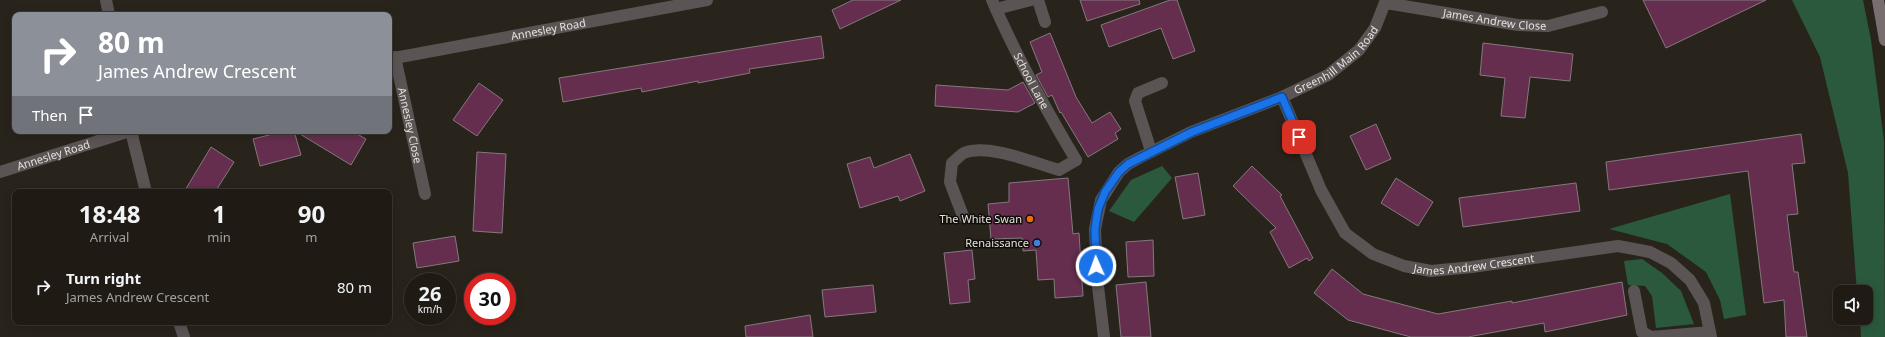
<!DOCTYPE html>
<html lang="en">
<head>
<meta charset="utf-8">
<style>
	:root { --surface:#1f1b14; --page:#2c2822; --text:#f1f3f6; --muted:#a1a1a0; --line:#3c3934 }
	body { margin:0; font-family:"Noto Sans",sans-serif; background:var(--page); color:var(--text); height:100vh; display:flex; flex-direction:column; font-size:15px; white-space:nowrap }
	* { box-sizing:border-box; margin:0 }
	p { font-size:13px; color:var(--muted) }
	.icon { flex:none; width:22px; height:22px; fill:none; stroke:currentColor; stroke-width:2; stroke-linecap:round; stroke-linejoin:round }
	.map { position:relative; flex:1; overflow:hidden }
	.panel { position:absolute; left:12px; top:189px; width:380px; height:136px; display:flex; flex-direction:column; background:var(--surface); border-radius:8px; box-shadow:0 2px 10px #0003,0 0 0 1px var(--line) }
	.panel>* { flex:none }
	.hud { position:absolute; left:12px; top:12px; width:380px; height:122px; border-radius:8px; box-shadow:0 2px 10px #0003,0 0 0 1px var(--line); background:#8c9099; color:#fff; overflow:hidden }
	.fabs { position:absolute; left:1833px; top:285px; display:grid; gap:8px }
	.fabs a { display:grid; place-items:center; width:40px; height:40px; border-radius:8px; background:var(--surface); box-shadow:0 2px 10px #0003,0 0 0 1px var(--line); font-size:20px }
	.speed { position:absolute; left:404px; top:273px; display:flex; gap:8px; font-size:20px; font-weight:700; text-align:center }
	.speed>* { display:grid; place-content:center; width:52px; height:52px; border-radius:50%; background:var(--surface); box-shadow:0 2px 10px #0003,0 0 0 1px var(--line); line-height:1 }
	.speed small { font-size:10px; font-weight:400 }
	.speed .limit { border:6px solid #d22; background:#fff; color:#111 }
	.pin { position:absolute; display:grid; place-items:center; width:34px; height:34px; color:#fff; margin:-17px; border-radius:8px; box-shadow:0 2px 6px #0006 }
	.me { position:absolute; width:44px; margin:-22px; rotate:358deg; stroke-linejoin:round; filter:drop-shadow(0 0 3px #0008) }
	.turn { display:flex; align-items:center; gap:14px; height:84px; padding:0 20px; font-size:18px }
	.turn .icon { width:52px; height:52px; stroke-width:2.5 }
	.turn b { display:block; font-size:28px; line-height:34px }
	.then { display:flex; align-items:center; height:38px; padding:0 20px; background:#0003; gap:8px; font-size:15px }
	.eta { display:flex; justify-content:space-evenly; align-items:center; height:68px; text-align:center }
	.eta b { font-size:24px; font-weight:700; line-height:28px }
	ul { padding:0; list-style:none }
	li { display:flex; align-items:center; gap:12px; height:60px; padding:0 20px }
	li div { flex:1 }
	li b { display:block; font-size:15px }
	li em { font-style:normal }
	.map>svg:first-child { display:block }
	.green { fill:#2a593e }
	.building { fill:#652e4e; stroke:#84787e }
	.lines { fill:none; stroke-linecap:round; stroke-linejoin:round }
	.lane { stroke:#5a5455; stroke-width:12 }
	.street { stroke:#5a5455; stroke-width:12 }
	.secondary { stroke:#786e70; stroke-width:12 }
	.route-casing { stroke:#114b97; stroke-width:10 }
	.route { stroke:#1a73e8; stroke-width:7 }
	.food-dot { fill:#e8710a; stroke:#100d0a; stroke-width:1.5 }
	.shop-dot { fill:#3f7fe0; stroke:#100d0a; stroke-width:1.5 }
	.labels { text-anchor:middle; stroke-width:3; stroke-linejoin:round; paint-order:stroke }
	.street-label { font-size:11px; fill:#e6e2dc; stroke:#100d0a }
	.poi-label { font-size:11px; fill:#e6e2dc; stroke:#100d0a; text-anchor:end }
</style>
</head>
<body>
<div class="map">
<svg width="1885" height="337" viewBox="0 0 1885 337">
	<rect width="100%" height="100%" fill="#29241b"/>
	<g class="green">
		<polygon points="1792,0 1863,0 1871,40 1884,141 1885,337 1861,337 1860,318 1866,318 1866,292 1857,292 1848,173 1820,57"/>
		<polygon points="1162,166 1172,178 1134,222 1109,211 1131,180"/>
		<polygon points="1730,194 1746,315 1724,319 1720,300 1706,272 1667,244 1609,229"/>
		<polygon points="1642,259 1662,273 1681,291 1694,324 1656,328 1652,296 1645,286 1628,285 1624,261"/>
	</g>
	<g class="building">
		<polygon points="853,0 901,0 840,29 832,10"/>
		<polygon points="1080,0 1139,0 1140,4 1087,21"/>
		<polygon points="1170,0 1177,0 1195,51 1173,59 1161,28 1109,47 1101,25"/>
		<polygon points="1643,0 1766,0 1666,48"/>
		<polygon points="1050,33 1076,97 1092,123 1110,112 1121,129 1115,133 1118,139 1088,157 1061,112 1060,113 1052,95 1048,97 1036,75 1042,72 1030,42"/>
		<polygon points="821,36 824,58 749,69 750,73 698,83 698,81 642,92 641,88 563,102 559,78"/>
		<polygon points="1483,43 1573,54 1570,81 1530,77 1525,118 1501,116 1505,78 1480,75"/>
		<polygon points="1023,82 1035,103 1018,112 935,106 936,85 1008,90"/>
		<polygon points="479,83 503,100 477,136 453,120"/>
		<polygon points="1376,124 1391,159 1366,170 1350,136"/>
		<polygon points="285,131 294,131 301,155 260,166 253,139"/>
		<polygon points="295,131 352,131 366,139 351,165"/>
		<polygon points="1801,134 1805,163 1792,164 1798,214 1787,215 1794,272 1798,272 1807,337 1786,337 1784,300 1764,303 1748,171 1609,190 1606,162"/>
		<polygon points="211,147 234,162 215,192 184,192"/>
		<polygon points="477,152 506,154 502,233 473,231"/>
		<polygon points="910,154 925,191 900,201 898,196 860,208 847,164 870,157 874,168"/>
		<polygon points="1252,166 1282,195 1280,196 1313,258 1309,261 1307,258 1289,268 1270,232 1276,228 1233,186"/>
		<polygon points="1198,173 1205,215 1183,219 1175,177"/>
		<polygon points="1068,178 1073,234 1079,233 1083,296 1055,298 1054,279 1038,280 1036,250 1023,251 1022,238 991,239 988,204 1009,202 1009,183"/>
		<polygon points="1396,178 1433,202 1418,226 1381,203"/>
		<polygon points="1576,183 1580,211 1463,227 1459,198"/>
		<polygon points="455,236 459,261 417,268 413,243"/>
		<polygon points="1153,240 1154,276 1128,277 1126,242"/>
		<polygon points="972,250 975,279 968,280 970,302 950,304 944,253"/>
		<polygon points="1332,269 1363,294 1438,314 1512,301 1512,303 1622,282 1627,315 1545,332 1544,323 1468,337 1411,337 1348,320 1314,293"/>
		<polygon points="1146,282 1151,337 1121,337 1116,285"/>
		<polygon points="873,285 876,312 825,317 822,290"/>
		<polygon points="810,315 813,337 746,337 745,326"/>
	</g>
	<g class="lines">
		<g class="lane">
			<polyline points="1038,0 1045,22"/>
			<polyline points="996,9 1031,0"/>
			<polyline points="1151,151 1135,101 1138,93 1162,83"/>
			<path d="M963,216l-13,-34 2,-19c4,-3 8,-8 12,-10 25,-10 70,10 95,17l17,-10"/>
			<polyline points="1634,291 1642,332 1651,337 1710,332"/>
		</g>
		<g class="street">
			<polyline points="106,0 109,15"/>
			<path id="s1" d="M992,0c24,56 53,108 84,160"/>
			<path id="s2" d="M1386,3l132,22 30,1 54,-14"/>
			<path id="s3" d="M395,57l30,137"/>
			<path id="s4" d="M389,59l318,-59"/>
			<path id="s5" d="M1282,97l39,93 24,43 28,21 31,12 27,5 41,-4 146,-21 32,6 21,11 19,17 14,23 7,34"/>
			<polyline points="131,131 146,192"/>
			<path id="s6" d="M0,172l130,-41"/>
			<polyline points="179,322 184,337"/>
			<path id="s7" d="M1104,337l-7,-59 -2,-49 6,-29 18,-28 9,-8 11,-6 52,-26 91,-35 46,-22 31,-25 16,-22 11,-28"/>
		</g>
		<polyline class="secondary" points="1878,0 1885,40"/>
	</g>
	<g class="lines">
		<g class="route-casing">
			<polyline id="route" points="1096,266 1095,229 1098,209 1105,192 1119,172 1128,164 1192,132 1282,97 1299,137"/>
		</g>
		<use href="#route" class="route"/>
	</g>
	<circle class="food-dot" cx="1030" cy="219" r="4"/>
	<circle class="shop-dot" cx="1037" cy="243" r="4"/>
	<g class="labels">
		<g class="street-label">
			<text dy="4" stroke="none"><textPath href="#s2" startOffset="110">James Andrew Close</textPath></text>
			<text dy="4" stroke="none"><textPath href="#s4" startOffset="162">Annesley Road</textPath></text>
			<text dy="4" stroke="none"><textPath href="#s7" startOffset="418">Greenhill Main Road</textPath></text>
			<text dy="4" stroke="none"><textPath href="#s1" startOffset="90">School Lane</textPath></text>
			<text dy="4" stroke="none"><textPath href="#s3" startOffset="70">Annesley Close</textPath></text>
			<text dy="4" stroke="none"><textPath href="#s6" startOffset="56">Annesley Road</textPath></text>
			<text dy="4" stroke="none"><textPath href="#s5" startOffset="289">James Andrew Crescent</textPath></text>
		</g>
		<g class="poi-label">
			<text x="1022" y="223">The White Swan</text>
			<text x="1029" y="247">Renaissance</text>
		</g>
	</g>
</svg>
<div class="fabs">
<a><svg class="icon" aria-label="sound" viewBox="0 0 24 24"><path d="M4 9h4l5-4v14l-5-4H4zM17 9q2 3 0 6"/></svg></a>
</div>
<div class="speed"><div>26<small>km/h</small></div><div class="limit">30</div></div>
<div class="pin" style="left:1299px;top:137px;background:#d93025"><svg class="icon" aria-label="arrive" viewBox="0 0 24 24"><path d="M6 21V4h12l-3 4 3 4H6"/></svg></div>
<svg class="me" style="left:1096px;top:266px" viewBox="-20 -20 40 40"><circle r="17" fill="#1a73e8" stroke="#fff" stroke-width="3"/><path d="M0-11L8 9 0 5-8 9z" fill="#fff"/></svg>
<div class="hud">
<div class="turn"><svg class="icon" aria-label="right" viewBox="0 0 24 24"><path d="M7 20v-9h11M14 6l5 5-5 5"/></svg><div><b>80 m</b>James Andrew Crescent</div></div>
<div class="then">Then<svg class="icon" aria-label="arrive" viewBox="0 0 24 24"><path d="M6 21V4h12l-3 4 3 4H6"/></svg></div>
</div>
<section class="panel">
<div class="eta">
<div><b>18:48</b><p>Arrival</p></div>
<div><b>1</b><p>min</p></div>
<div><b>90</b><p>m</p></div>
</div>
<ul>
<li><svg class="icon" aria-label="right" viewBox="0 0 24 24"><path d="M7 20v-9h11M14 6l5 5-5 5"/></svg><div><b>Turn right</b><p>James Andrew Crescent</p></div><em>80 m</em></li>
</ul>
</section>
</div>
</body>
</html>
